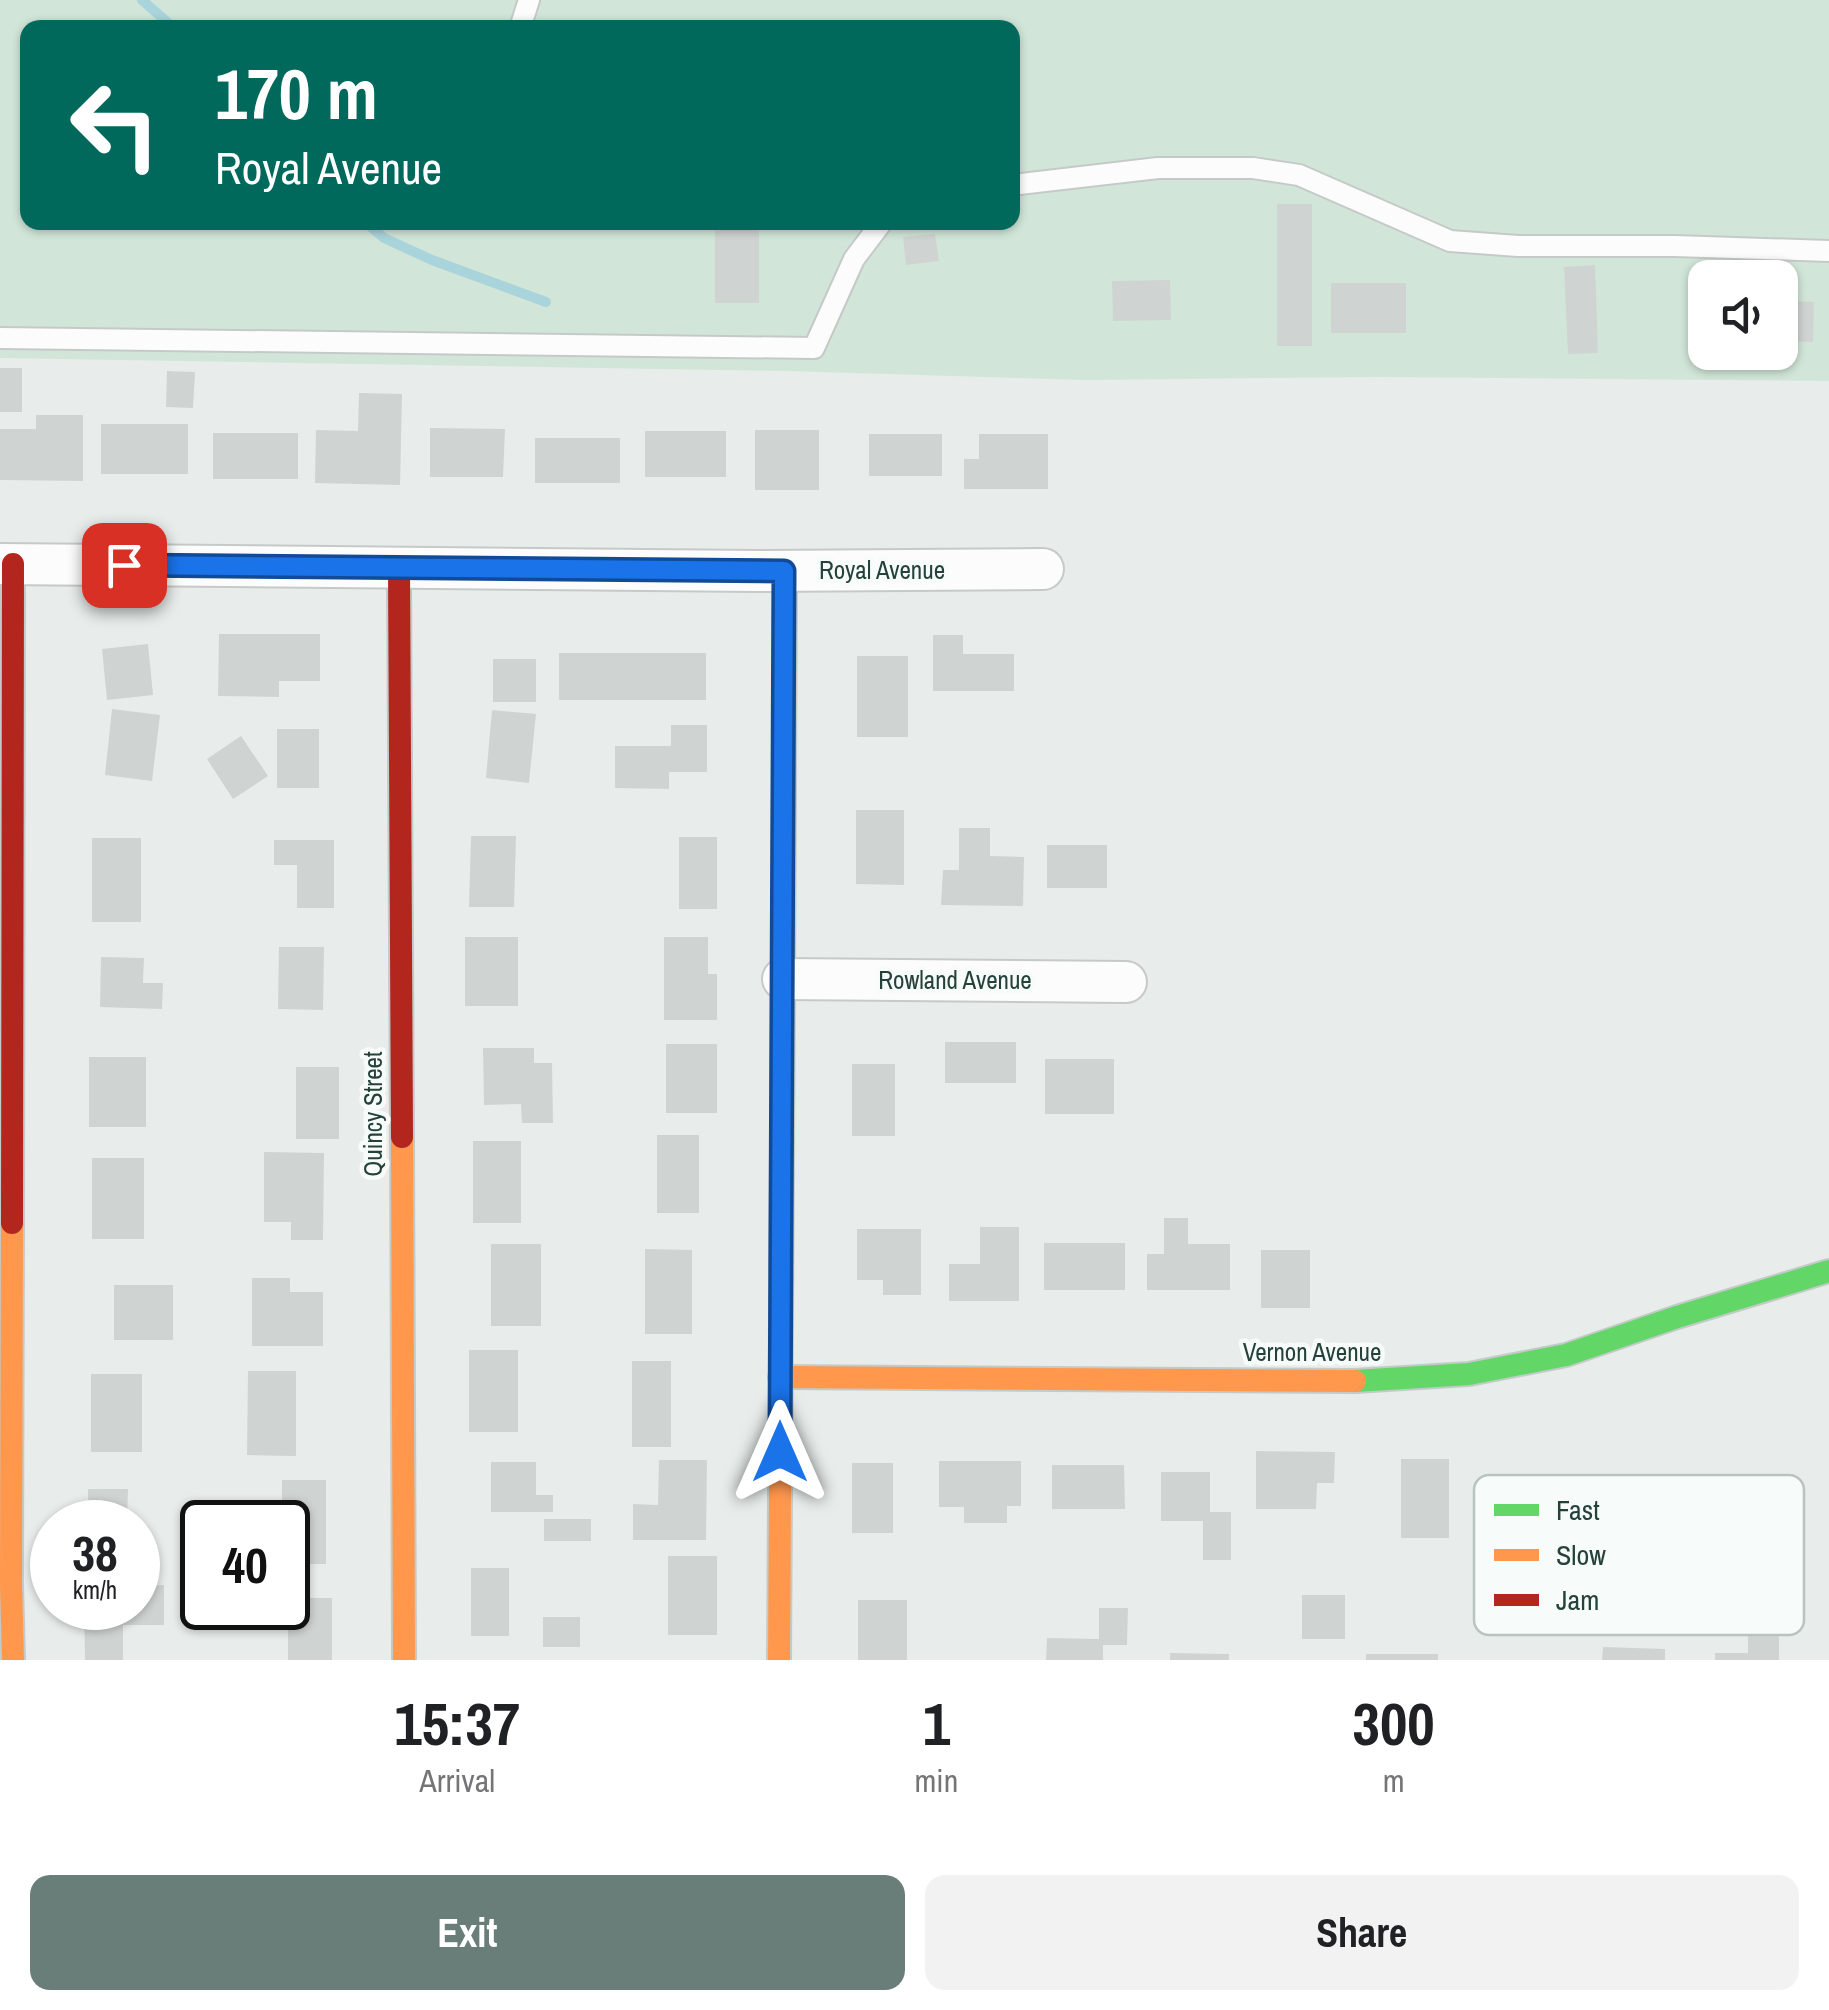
<!DOCTYPE html>
<html lang="en">
<head>
<meta charset="utf-8">
<style>
	:root { --surface:#fff; --page:#f2f2f2; --text:#202124; --muted:#757577; --accent:#697e78 }
	body { margin:0; font-family:"Archivo Narrow",sans-serif; background:var(--page); color:var(--text); height:100vh; display:flex; flex-direction:column; font-size:38px; white-space:nowrap }
	* { box-sizing:border-box; margin:0 }
	p { font-size:32px; color:var(--muted) }
	.icon { flex:none; width:55px; height:55px; fill:none; stroke:currentColor; stroke-width:2; stroke-linecap:round; stroke-linejoin:round }
	.map { position:relative; height:1660px; overflow:hidden }
	.side { display:flex; flex-direction:column; background:var(--surface); flex:1 }
	.side>* { flex:none }
	.top-card { position:absolute; left:20px; top:20px; width:1000px; height:210px; border-radius:20px; box-shadow:0 2px 8px #0004; background:#00695c; color:#fff; overflow:hidden }
	.fabs { position:absolute; left:1688px; top:260px; display:grid; gap:20px }
	.fabs a { display:grid; place-items:center; width:110px; height:110px; border-radius:20px; background:var(--surface); box-shadow:0 2px 8px #0004; font-size:50px }
	.speed { position:absolute; left:30px; top:1500px; display:flex; gap:20px; font-size:50px; font-weight:700; text-align:center }
	.speed>* { display:grid; place-content:center; width:130px; height:130px; border-radius:50%; background:var(--surface); box-shadow:0 2px 8px #0004; line-height:1 }
	.speed small { font-size:25px; font-weight:400 }
	.speed .limit { border:5px solid #111; border-radius:15px; background:#fff; color:#111 }
	.pin { position:absolute; display:grid; place-items:center; width:85px; height:85px; color:#fff; margin:-42px; border-radius:20px; box-shadow:0 5px 15px #0006 }
	.me { position:absolute; width:110px; margin:-55px; rotate:0deg; stroke-linejoin:round; filter:drop-shadow(0 0 8px #0008) }
	.turn { display:flex; align-items:center; gap:35px; height:210px; padding:0 30px; font-size:45px }
	.turn .icon { width:130px; height:130px; stroke-width:2.5 }
	.turn b { display:block; font-size:70px; line-height:85px }
	.eta { display:flex; justify-content:space-evenly; align-items:center; height:170px; text-align:center }
	.eta b { font-size:60px; font-weight:700; line-height:70px }
	.cta { display:flex; gap:20px; margin-top:auto; padding:20px 30px }
	.cta a { flex:1; height:115px; border-radius:20px; background:var(--accent); color:#fff; font-size:40px; font-weight:700; line-height:115px; text-align:center }
	.cta a+a { background:var(--page); color:var(--text) }
	.map>svg:first-child { display:block }
	.green { fill:#d1e6d8; fill-rule:evenodd }
	.lines { fill:none; stroke-linecap:round; stroke-linejoin:round }
	.stream { stroke:#a9d4db; stroke-width:10 }
	.building { fill:#cfd4d2 }
	.lane-casing { stroke:#c5cac8; stroke-width:24 }
	.street-casing { stroke:#c5cac8; stroke-width:44 }
	.fast-casing { stroke:#c3cbc8; stroke-width:26 }
	.slow-casing { stroke:#c3cbc8; stroke-width:26 }
	.jam-casing { stroke:#c3cbc8; stroke-width:26 }
	.lane { stroke:#fcfcfc; stroke-width:20 }
	.street { stroke:#fcfcfc; stroke-width:40 }
	.fast { stroke:#63d668; stroke-width:22 }
	.slow { stroke:#ff974d; stroke-width:22 }
	.jam { stroke:#b3261e; stroke-width:22 }
	.route-casing { stroke:#114b97; stroke-width:25 }
	.route { stroke:#1a73e8; stroke-width:18 }
	.labels { text-anchor:middle; stroke-width:9; stroke-linejoin:round; paint-order:stroke }
	.street-label { font-size:25px; fill:#24423a; stroke:#f7fbf9 }
	.key { fill:#f7fbf9; stroke:#b8c4c0; stroke-width:2.5 }
	.key-label { font-size:28px; fill:#24423a }
</style>
</head>
<body>
<div class="map">
<svg width="1829" height="1660" viewBox="0 0 1829 1660">
	<rect width="100%" height="100%" fill="#e8edeb"/>
	<path class="green" d="M0,0h1829v381l-451,-4 -291,3 -301,-9 -786,-13zM28,28h984v194h-984zM1705,278h75v74h-75z"/>
	<g class="lines">
		<g class="stream">
			<polyline points="142,0 174,28"/>
			<polyline points="365,222 384,238 432,260 546,302"/>
		</g>
	</g>
	<g class="building">
		<rect x="1277" y="204" width="35" height="142"/>
		<rect x="715" y="225" width="44" height="78"/>
		<polygon points="935,234 939,261 906,265 903,237"/>
		<polygon points="1595,265 1598,353 1568,354 1564,267"/>
		<polygon points="1170,280 1171,320 1113,321 1112,281"/>
		<rect x="1331" y="283" width="75" height="50"/>
		<polygon points="1788,301 1814,302 1813,342 1787,341"/>
		<rect x="0" y="368" width="22" height="44"/>
		<polygon points="167,371 195,372 193,408 166,407"/>
		<polygon points="359,393 402,394 400,485 315,483 316,430 358,431"/>
		<polygon points="36,415 83,415 83,481 0,480 0,429 36,429"/>
		<rect x="101" y="424" width="87" height="50"/>
		<polygon points="430,428 505,429 503,477 430,477"/>
		<rect x="755" y="430" width="64" height="60"/>
		<rect x="645" y="431" width="81" height="46"/>
		<rect x="213" y="433" width="85" height="46"/>
		<rect x="869" y="434" width="73" height="42"/>
		<polygon points="979,434 1048,434 1048,489 964,489 964,459 979,459"/>
		<rect x="535" y="438" width="85" height="45"/>
		<polygon points="219,634 320,634 320,681 279,681 279,697 218,696"/>
		<polygon points="933,635 963,635 963,654 1014,654 1014,691 933,691"/>
		<polygon points="148,644 153,695 107,700 102,649"/>
		<rect x="559" y="653" width="147" height="47"/>
		<rect x="857" y="656" width="51" height="81"/>
		<rect x="493" y="659" width="43" height="43"/>
		<polygon points="112,709 160,715 152,781 105,775"/>
		<polygon points="492,710 536,714 529,783 486,778"/>
		<polygon points="671,725 707,725 707,772 669,772 669,789 615,788 615,746 671,746"/>
		<rect x="277" y="729" width="42" height="59"/>
		<polygon points="241,736 268,776 233,799 207,759"/>
		<polygon points="856,810 904,810 904,885 856,884"/>
		<polygon points="959,828 990,828 990,856 1024,857 1023,906 941,905 943,870 959,870"/>
		<polygon points="471,836 516,836 514,907 469,907"/>
		<rect x="679" y="837" width="38" height="72"/>
		<rect x="92" y="838" width="49" height="84"/>
		<polygon points="274,840 334,840 334,908 297,908 297,865 274,865"/>
		<rect x="1047" y="845" width="60" height="43"/>
		<rect x="465" y="937" width="53" height="69"/>
		<polygon points="664,937 708,937 708,974 717,974 717,1020 664,1020"/>
		<polygon points="279,947 324,947 323,1010 278,1009"/>
		<polygon points="101,957 144,958 143,983 163,983 162,1009 100,1007"/>
		<rect x="945" y="1042" width="71" height="41"/>
		<rect x="666" y="1044" width="51" height="69"/>
		<polygon points="483,1048 534,1048 534,1063 552,1063 553,1123 522,1123 521,1104 484,1105"/>
		<rect x="89" y="1057" width="57" height="70"/>
		<rect x="1045" y="1059" width="69" height="55"/>
		<rect x="852" y="1064" width="43" height="72"/>
		<rect x="296" y="1067" width="43" height="72"/>
		<rect x="657" y="1135" width="42" height="78"/>
		<rect x="473" y="1141" width="48" height="82"/>
		<polygon points="264,1152 324,1153 323,1240 291,1240 291,1222 264,1222"/>
		<rect x="92" y="1158" width="52" height="81"/>
		<polygon points="1164,1218 1188,1218 1188,1244 1230,1244 1230,1290 1147,1290 1147,1254 1164,1254"/>
		<polygon points="980,1227 1019,1227 1019,1301 949,1301 949,1264 980,1264"/>
		<polygon points="857,1229 921,1229 921,1295 883,1295 883,1280 857,1280"/>
		<rect x="1044" y="1243" width="81" height="47"/>
		<rect x="491" y="1244" width="50" height="82"/>
		<polygon points="645,1249 692,1250 692,1334 645,1334"/>
		<rect x="1261" y="1250" width="49" height="58"/>
		<polygon points="252,1278 290,1278 290,1292 323,1292 323,1346 252,1346"/>
		<rect x="114" y="1285" width="59" height="55"/>
		<rect x="469" y="1350" width="49" height="82"/>
		<rect x="632" y="1361" width="39" height="86"/>
		<polygon points="248,1371 296,1371 296,1456 247,1455"/>
		<rect x="91" y="1374" width="51" height="78"/>
		<polygon points="1256,1451 1335,1452 1334,1483 1317,1483 1316,1509 1256,1509"/>
		<rect x="1401" y="1459" width="48" height="79"/>
		<polygon points="659,1460 707,1460 706,1540 633,1540 633,1504 658,1505"/>
		<polygon points="939,1461 1021,1461 1021,1506 1007,1506 1007,1523 964,1523 964,1507 939,1507"/>
		<polygon points="491,1462 536,1462 536,1495 553,1495 553,1512 491,1512"/>
		<rect x="852" y="1463" width="41" height="70"/>
		<polygon points="1052,1465 1124,1465 1125,1509 1052,1509"/>
		<polygon points="1161,1472 1210,1472 1210,1512 1231,1512 1231,1560 1203,1560 1203,1521 1161,1521"/>
		<polygon points="282,1480 326,1480 326,1564 288,1564 288,1522 282,1522"/>
		<polygon points="88,1489 128,1489 127,1522 88,1522"/>
		<rect x="544" y="1519" width="47" height="22"/>
		<rect x="668" y="1556" width="49" height="79"/>
		<rect x="471" y="1568" width="38" height="68"/>
		<polygon points="164,1585 164,1625 123,1625 123,1660 85,1660 84,1608 138,1608 138,1586"/>
		<rect x="1302" y="1595" width="43" height="44"/>
		<rect x="288" y="1598" width="44" height="62"/>
		<rect x="858" y="1600" width="49" height="60"/>
		<polygon points="1099,1608 1128,1608 1127,1645 1103,1645 1103,1660 1046,1660 1047,1638 1099,1639"/>
		<rect x="543" y="1617" width="37" height="30"/>
		<polygon points="1748,1621 1779,1621 1779,1660 1715,1660 1715,1653 1748,1653"/>
		<polygon points="1603,1647 1665,1649 1665,1660 1602,1660"/>
		<polygon points="1170,1653 1229,1654 1229,1660 1170,1660"/>
		<rect x="1366" y="1654" width="72" height="6"/>
	</g>
	<g class="lines">
		<g class="lane-casing">
			<g id="lane">
				<polyline points="520,28 529,0"/>
				<polyline points="1012,185 1158,168 1253,168 1299,175 1450,241 1518,246 1675,246 1829,251"/>
				<polyline points="0,338 814,348 854,259 882,222"/>
			</g>
		</g>
		<g class="street-casing">
			<g id="street">
				<polyline points="0,564 757,571 1043,569"/>
				<polyline points="783,979 1126,982"/>
			</g>
		</g>
		<g class="fast-casing">
			<g id="fast">
				<polyline points="783,992 785,571"/>
				<polyline points="1355,1381 1469,1374 1566,1355 1677,1317 1829,1271"/>
			</g>
		</g>
		<g class="slow-casing">
			<g id="slow">
				<polyline points="402,1137 404,1660"/>
				<polyline points="12,1223 11,1584 13,1660"/>
				<polyline points="780,1377 1355,1381"/>
				<polyline points="779,1660 783,992"/>
			</g>
		</g>
		<g class="jam-casing">
			<g id="jam">
				<polyline points="399,567 402,1137"/>
				<polyline points="12,1223 13,564"/>
			</g>
		</g>
		<use href="#lane" class="lane"/>
		<use href="#street" class="street"/>
		<use href="#fast" class="fast"/>
		<use href="#slow" class="slow"/>
		<use href="#jam" class="jam"/>
	</g>
	<g class="lines">
		<g class="route-casing">
			<polyline id="route" points="124,565 784,571 780,1452"/>
		</g>
		<use href="#route" class="route"/>
	</g>
	<g class="labels">
		<g class="street-label">
			<text x="882" y="579">Royal Avenue</text>
			<text x="955" y="989">Rowland Avenue</text>
			<text transform="translate(373 1114) rotate(-90)" y="9">Quincy Street</text>
			<text x="1312" y="1361">Vernon Avenue</text>
		</g>
	</g>
	<rect x="1474" y="1475" width="330" height="160" rx="15" class="key"/>
	<rect x="1494" y="1504" width="45" height="12" fill="#63d668"/>
	<rect x="1494" y="1549" width="45" height="12" fill="#ff974d"/>
	<rect x="1494" y="1594" width="45" height="12" fill="#b3261e"/>
	<g class="key-label">
		<text x="1556" y="1520">Fast</text>
		<text x="1556" y="1565">Slow</text>
		<text x="1556" y="1610">Jam</text>
	</g>
</svg>
<div class="fabs">
<a><svg class="icon" aria-label="sound" viewBox="0 0 24 24"><path d="M4 9h4l5-4v14l-5-4H4zM17 9q2 3 0 6"/></svg></a>
</div>
<div class="speed"><div>38<small>km/h</small></div><div class="limit">40</div></div>
<div class="pin" style="left:124px;top:565px;background:#d93025"><svg class="icon" aria-label="arrive" viewBox="0 0 24 24"><path d="M6 21V4h12l-3 4 3 4H6"/></svg></div>
<svg class="me" style="left:780px;top:1452px" viewBox="-20 -20 40 40"><path d="M0-17L14 15 0 8-14 15z" fill="#1a73e8" stroke="#fff" stroke-width="4"/></svg>
<div class="top-card">
<div class="turn"><svg class="icon" aria-label="left" viewBox="0 0 24 24"><path d="M17 20v-9H6M10 6l-5 5 5 5"/></svg><div><b>170 m</b>Royal Avenue</div></div>
</div>
</div>
<section class="side">
<div class="eta">
<div><b>15:37</b><p>Arrival</p></div>
<div><b>1</b><p>min</p></div>
<div><b>300</b><p>m</p></div>
</div>
<div class="cta"><a>Exit</a><a>Share</a></div>
</section>
</body>
</html>
